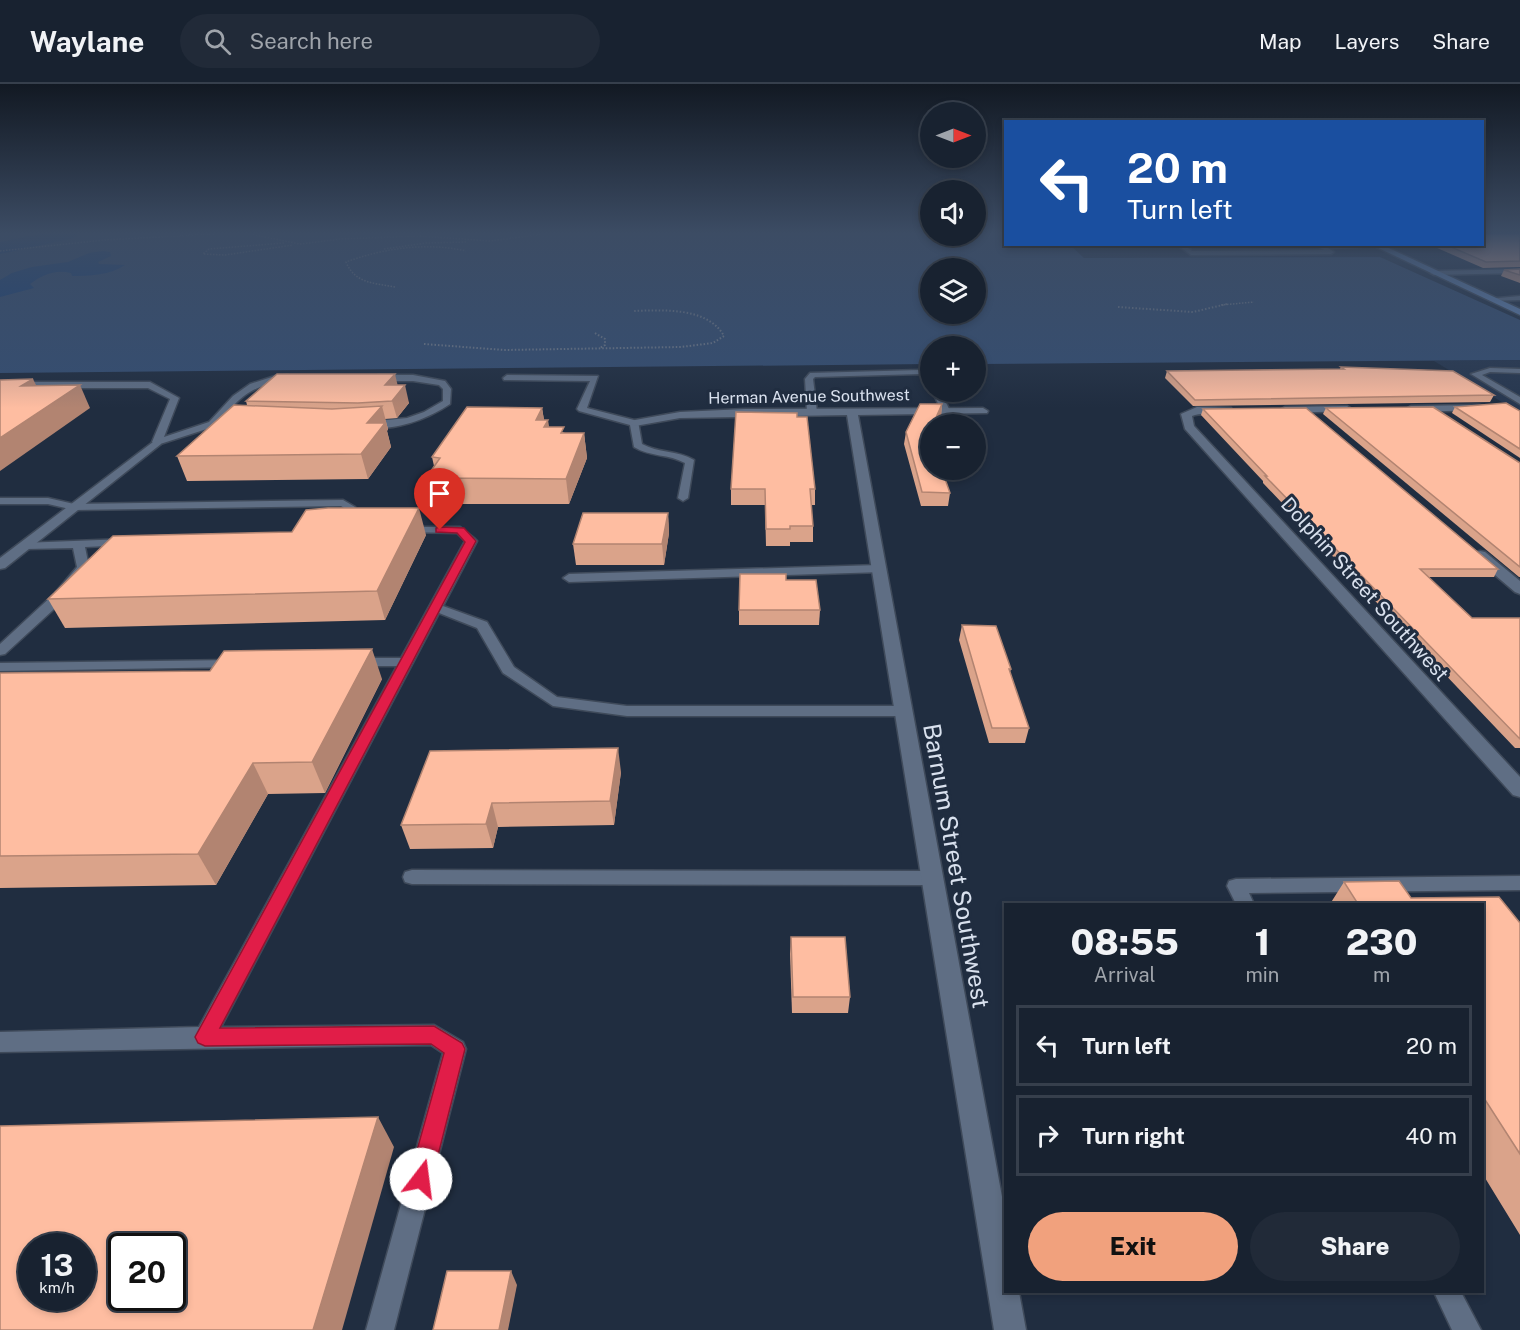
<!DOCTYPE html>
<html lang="en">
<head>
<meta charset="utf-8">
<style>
	:root { --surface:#182230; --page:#212a38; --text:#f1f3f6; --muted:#9fa4ab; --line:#363f4c; --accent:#f1a17d }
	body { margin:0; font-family:"Public Sans",sans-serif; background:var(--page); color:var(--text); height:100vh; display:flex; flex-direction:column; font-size:22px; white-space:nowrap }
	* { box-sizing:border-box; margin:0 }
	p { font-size:20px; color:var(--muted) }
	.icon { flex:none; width:33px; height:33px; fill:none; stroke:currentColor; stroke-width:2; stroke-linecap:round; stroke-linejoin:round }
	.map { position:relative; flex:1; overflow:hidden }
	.sheet { position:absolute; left:1004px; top:819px; width:480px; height:390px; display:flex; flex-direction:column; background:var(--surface); border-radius:0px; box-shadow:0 3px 9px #0003,0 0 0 2px var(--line) }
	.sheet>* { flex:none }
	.hud { position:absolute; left:1004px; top:36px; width:480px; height:126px; border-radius:0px; box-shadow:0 3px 9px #0003,0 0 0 2px var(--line); background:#1a4fa0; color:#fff; overflow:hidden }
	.needle { width:39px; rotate:90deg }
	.tools { position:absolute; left:920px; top:18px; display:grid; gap:12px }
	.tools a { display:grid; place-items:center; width:66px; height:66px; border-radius:50%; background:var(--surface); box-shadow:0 3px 9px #0003,0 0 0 2px var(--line); font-size:30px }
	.speed { position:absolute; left:18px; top:1149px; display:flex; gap:12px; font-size:30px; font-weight:700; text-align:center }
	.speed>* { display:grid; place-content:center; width:78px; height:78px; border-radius:50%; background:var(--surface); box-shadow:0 3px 9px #0003,0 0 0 2px var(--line); line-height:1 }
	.speed small { font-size:15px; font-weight:400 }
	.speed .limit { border:3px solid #111; border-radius:9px; background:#fff; color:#111 }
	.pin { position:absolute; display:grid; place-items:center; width:51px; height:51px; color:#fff; margin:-62px -26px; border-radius:50% 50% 50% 0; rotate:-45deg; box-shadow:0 0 6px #0007 }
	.pin .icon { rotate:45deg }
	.me { position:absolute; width:66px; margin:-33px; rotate:15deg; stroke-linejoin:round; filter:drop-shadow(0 0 4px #0008) }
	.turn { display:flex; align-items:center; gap:21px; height:126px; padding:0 24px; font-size:27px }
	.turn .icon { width:78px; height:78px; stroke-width:2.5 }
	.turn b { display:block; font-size:42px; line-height:51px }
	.eta { display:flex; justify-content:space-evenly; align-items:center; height:102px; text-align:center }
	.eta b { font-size:36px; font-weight:800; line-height:42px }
	.primary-button { display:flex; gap:12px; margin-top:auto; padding:12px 24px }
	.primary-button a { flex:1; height:69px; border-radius:36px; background:var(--accent); color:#111; font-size:24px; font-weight:800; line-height:69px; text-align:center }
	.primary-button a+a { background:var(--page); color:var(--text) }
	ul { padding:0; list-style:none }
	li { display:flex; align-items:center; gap:18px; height:81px; margin:0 12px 9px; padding:0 12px; border:3px solid var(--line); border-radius:0px }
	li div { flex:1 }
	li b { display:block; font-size:22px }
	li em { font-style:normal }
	header { display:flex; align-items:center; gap:36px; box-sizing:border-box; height:84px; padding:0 30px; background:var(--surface); border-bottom:2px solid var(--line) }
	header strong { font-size:28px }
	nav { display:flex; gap:33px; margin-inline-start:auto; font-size:21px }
	.search { width:420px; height:54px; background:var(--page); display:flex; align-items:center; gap:15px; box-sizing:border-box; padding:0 21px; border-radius:33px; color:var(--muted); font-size:22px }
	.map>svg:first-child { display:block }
	.built { fill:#27374f }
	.green { fill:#354e72; fill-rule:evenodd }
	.water { fill:#19427a }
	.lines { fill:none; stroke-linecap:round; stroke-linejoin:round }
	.river { fill:#19427a; fill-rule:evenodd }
	.lane-casing { stroke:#3f4a5a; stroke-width:3 }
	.street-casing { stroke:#3f4a5a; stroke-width:3 }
	.primary-casing { stroke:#3f4a5a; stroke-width:3 }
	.path-far1 { stroke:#6f7a8b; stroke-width:1.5; stroke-dasharray:1.5 1.5; stroke-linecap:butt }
	.path { stroke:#6f7a8b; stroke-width:2; stroke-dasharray:1.5 2; stroke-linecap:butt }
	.lane { fill:#5f6e84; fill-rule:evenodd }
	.street { fill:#5f6e84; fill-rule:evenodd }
	.primary { fill:#6587b8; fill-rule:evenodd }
	.wall { fill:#daa38a }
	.shaded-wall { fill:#b28471 }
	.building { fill:#febda1; stroke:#b28471; stroke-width:1.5; fill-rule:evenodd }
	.route { fill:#e11d48; stroke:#92132f; stroke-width:1.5 }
	.labels { text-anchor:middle; stroke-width:6; stroke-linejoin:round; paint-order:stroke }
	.far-street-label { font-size:16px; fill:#d9e1ee; stroke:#202d40 }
	.street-label { font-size:20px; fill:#d9e1ee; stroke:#202d40 }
	.near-street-label { font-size:24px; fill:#d9e1ee; stroke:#202d40 }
</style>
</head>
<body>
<header>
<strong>Waylane</strong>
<div class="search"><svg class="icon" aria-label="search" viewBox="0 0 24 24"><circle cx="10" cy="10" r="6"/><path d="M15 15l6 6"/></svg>Search here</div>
<nav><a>Map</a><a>Layers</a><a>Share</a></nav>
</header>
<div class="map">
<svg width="1520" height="1246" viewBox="0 0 1520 1246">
	<rect width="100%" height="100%" fill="#202d40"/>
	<polygon class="built" points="1520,276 1520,329 1434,277"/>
	<path class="green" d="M0,150h930v2h45v-2h30v10l65,1 14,13 296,-1 140,63v40l-545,4v-18h-45v18l-930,9zM930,184h45v46h-45z"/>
	<path class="water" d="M103,167l7,1 1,4 -13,6 1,2 26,1c-14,10 -37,11 -53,11l-1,-3c-16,-4 -29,2 -41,11l4,4 -34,9v-17l12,-7 20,-6 36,-5 21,-9z"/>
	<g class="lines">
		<polygon class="river" points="41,150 77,150 74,154 0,170 0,158"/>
		<g class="lane-casing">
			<g id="lane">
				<polygon points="1176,160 1183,160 1192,167 1324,166 1314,160 1378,162 1328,164 1334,168 1331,170 1191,171"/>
				<polygon points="1520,212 1520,216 1491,217 1488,215"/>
				<polygon points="1490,284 1520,285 1520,289 1490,288 1482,291 1520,313 1520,320 1471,290"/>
				<polygon points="920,286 930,288 930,292 920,290 815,293 813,295 817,328 812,331 807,328 805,295 810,289"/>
				<path d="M288,291l4,3 -1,2c-40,7 -44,10 -72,41l16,1v4l-22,1 -56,18 -5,-3 18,-43 -22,-11h-148v-6h150l29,16 -15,39 45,-15 24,-26 17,-12 25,-8z"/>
				<path d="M413,291l32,6 6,8 -1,15c-24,16 -57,28 -86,23v-4l3,-1 40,-4 17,-6 19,-11v-12l-4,-4 -26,-4h-35l-4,-3 4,-3z"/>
				<path d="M507,291l91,1 -11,32 51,13 4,23c16,9 35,6 52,16l-6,38 -5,3 -5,-3 7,-35c-16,-9 -35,-6 -51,-16l-4,-22 -51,-14 -2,-2 13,-28 -86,-1 -1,-2z"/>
				<polygon points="933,308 941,308 950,327 948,329 942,329"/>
				<polygon points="0,414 48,414 74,420 343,416 355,423 344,442 340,443 334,440 344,424 341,422 74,426 48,420 0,420"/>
				<polygon points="405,443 460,443 475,455 477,457 443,522 487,538 514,583 557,613 627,622 902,622 910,627 902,632 627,632 553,622 503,589 477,544 439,529 221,943 434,941 463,958 466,965 394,1246 366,1246 443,969 431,961 0,968 0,948 199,943 397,582 357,582 350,578 357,574 401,574 465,457 457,449 401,448 399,446"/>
				<polygon points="125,455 131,459 129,461 85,463 89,483 65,515 5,570 0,571 0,560 55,509 77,483 73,464 26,465 22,463 22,459"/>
				<polygon points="879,481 885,485 883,488 569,498 563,494 569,490"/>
				<polygon points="234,576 241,580 239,583 0,587 0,579"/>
				<polygon points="412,786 931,787 938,789 940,794 938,799 931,801 412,800 405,798 403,793 405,788"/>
				<polygon points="1520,792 1520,806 1249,809 1254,820 1236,820 1227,802 1229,797 1236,795"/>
				<polygon points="1434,1208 1461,1208 1481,1246 1452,1246"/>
			</g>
		</g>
		<g class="street-casing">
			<g id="street">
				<polygon points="1520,185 1520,189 1434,191 1430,189 1434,187"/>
				<polygon points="1479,321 1483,322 1483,326 1411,328 1406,325 1411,322"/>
				<polygon points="1347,322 1352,325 1351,327 1285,329 1280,326 1285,323"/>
				<path d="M1197,323l34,1 1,2c-10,8 -28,1 -40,6l2,10 326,351v20l-7,-2 -328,-366 -4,-15z"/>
				<polygon points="983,324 988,327 987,329 858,331 1005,1129 1005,1208 1019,1208 1026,1246 994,1246 847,331 680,334 635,342 629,339 635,336 680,328 745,325"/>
				<polygon points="157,355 161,356 161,360 5,484 0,485 0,474"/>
				<polygon points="1480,467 1485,468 1520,497 1520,510 1515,508 1475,474 1473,471 1475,468"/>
			</g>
		</g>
		<g class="primary-casing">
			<polygon id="primary" points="1370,160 1380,160 1520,225 1520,231"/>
		</g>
		<g class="path-far1">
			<polyline points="250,150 300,160 340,155 419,152 490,157 544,150"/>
			<polyline points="284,159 209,165 203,170 225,171 293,161"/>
			<polyline points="384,165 426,159 467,158"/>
			<polyline points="0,167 104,156 214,150"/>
			<path d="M395,203c-20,-4 -40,-3 -49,-25 38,-14 81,-20 120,-11"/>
			<polyline points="1221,221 1254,218"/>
		</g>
		<g class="path">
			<polyline points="1118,223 1193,228 1227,220"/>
			<polyline points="595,249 605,255 605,261 600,264"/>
			<path d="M424,260l80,6 177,-3 32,-4 11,-7c-16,-29 -61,-26 -90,-25"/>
		</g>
		<use href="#lane" class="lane"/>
		<use href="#street" class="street"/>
		<use href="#primary" class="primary"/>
	</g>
	<g class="wall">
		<polygon points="1520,150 1520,183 1483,184 1428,160 1482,160"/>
		<polygon points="1520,185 1520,199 1501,192 1504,186"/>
		<polygon points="1341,283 1494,311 1490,318 1193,322 1165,294 1167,287 1340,285"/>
		<polygon points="398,301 409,319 397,334 385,335 388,345 387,347 391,363 368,395 187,397 177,372 247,321 246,317"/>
		<polygon points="942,320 941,332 938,339 930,386 950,409 948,422 921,422 904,360 906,348"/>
		<polygon points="1455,323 1520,327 1520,374 1452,329"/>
		<polygon points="542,324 544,336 549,343 565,349 584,349 587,374 569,420 433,420 426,394 434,382 432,373"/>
		<polygon points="1326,324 1520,379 1520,493 1519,493 1323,330"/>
		<polygon points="1203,325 1498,485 1494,493 1428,493 1472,534 1520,534 1520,664 1515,664 1263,399 1263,397 1201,331"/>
		<polygon points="797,333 815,405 815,421 811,421 813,442 813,458 790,458 790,462 766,462 765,421 731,421 731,405"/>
		<polygon points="668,429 669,449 664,481 576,481 573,460"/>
		<polygon points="426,451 385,536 65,544 48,515"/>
		<polygon points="786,496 820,526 819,541 739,541 739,526"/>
		<polygon points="962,541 1011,585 1010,588 1029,644 1025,659 989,659 959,556"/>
		<polygon points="0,589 382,595 325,709 268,710 216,801 0,804"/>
		<polygon points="621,688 614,741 498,743 493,764 410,765 401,741"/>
		<polygon points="1399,797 1411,814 1499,813 1520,839 1520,1151 1482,1089 1482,820 1330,820 1344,798"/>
		<polygon points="791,853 850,913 848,929 792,929 790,870"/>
	</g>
	<g class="shaded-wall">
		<polygon points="395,290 399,307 385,301"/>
		<polygon points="33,295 44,317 21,302"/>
		<polygon points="80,301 90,324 0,387 0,354"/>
		<polygon points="405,301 409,319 397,334 392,317"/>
		<polygon points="942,320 941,332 937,340 934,338"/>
		<polygon points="382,322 388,345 387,347 391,363 368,395 361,370 367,339"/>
		<polygon points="542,324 545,342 548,336 552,360 536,336"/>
		<polygon points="584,349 587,374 569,420 566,395"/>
		<polygon points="419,424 426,451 385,536 377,507"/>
		<polygon points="668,429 669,449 664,481 662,460"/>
		<polygon points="372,565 382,595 325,709 312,678"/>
		<polygon points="618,664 621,688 614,741 610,717"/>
		<polygon points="253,679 268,710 216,801 198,770"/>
		<polygon points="492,719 498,743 493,764 486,740"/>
		<polygon points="378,1033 394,1063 342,1246 313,1246"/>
		<polygon points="511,1187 517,1201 508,1246 499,1246"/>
	</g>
	<g class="building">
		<polygon points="1482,150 1520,150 1520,177 1486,178 1444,160 1482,160"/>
		<polygon points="1520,185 1520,191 1504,186"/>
		<polygon points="1341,283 1453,287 1494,311 1195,316 1167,287 1344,285"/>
		<polygon points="277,290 395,290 385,301 405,301 392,317 358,319 246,317"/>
		<polygon points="33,295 21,302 80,301 0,354 0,296"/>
		<polygon points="1506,319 1520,327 1520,365 1455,323"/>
		<polygon points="920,320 942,320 934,338 944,339 944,340 930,340 930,386 942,386 950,409 922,408 906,348"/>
		<polygon points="234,321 332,325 382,322 367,339 385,339 361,370 177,372"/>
		<polygon points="467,323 542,324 536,336 548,336 544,343 564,343 561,349 584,349 566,395 426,394 440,374 432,373"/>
		<polygon points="1433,323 1520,379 1520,483 1326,324"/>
		<polygon points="1306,324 1498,485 1420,485 1472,534 1520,534 1520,655 1265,392 1267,392 1203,325"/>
		<polygon points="736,328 797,329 797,333 807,333 815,405 810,405 813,442 790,442 790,445 766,445 765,405 731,405"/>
		<polygon points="328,424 419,424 377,507 48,515 113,452 292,448 306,426"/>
		<polygon points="583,429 668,429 662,460 573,460"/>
		<polygon points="740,490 786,490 786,496 816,496 820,526 739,526"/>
		<polygon points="962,541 996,542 1011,585 1009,585 1029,644 992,644"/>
		<polygon points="372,565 312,678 253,679 198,770 0,772 0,589 210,587 224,567"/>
		<polygon points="618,664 610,717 492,719 486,740 401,741 430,667"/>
		<polygon points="1399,797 1411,814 1499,813 1520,839 1520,1070 1482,1011 1482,820 1358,820 1344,798"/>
		<polygon points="791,853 845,853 850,913 793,913"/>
		<path d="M378,1033l-65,213h-313v-204zM32,1162h50v52h-50zM122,1162h50v52h-50z"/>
		<polygon points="447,1187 511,1187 499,1246 433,1246"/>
	</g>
	<linearGradient id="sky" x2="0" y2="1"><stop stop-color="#121923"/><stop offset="0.46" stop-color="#3c4c64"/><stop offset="1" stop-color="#3c4c64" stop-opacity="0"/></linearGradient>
	<rect width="1520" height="324" fill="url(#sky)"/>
	<polygon class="route" points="440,443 464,444 476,457 220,944 434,942 462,959 465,965 432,1095 428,1103 421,1106 413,1103 409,1095 444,969 431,960 205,962 198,959 195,953 465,458 457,449 436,448 436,444"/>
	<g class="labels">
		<g class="far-street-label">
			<text transform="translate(809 312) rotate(-1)" y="6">Herman Avenue Southwest</text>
		</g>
		<g class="street-label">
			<text transform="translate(1365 505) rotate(48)" y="7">Dolphin Street Southwest</text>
		</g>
		<g class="near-street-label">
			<text transform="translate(956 782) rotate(80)" y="8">Barnum Street Southwest</text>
		</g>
	</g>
</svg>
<div class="tools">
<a><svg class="needle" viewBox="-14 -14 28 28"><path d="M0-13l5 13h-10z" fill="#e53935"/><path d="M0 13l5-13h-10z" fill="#9fa4ab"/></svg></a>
<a><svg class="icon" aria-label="sound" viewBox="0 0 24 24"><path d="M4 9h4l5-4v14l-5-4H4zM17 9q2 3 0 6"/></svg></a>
<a><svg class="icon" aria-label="layers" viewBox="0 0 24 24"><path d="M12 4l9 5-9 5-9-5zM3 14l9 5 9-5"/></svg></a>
<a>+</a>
<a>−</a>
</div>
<div class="speed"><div>13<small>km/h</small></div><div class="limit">20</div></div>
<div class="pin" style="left:440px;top:446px;background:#d93025"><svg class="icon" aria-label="arrive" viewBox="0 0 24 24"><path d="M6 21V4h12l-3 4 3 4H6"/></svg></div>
<svg class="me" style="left:421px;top:1095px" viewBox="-20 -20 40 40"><circle r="19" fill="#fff"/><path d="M0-13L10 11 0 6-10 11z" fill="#e11d48"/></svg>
<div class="hud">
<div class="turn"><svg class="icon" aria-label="left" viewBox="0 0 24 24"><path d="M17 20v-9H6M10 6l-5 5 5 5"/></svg><div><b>20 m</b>Turn left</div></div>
</div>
<section class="sheet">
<div class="eta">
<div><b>08:55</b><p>Arrival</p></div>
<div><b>1</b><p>min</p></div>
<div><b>230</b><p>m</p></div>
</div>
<ul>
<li><svg class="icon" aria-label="left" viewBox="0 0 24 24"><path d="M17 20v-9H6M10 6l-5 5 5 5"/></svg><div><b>Turn left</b></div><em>20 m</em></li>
<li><svg class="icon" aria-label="right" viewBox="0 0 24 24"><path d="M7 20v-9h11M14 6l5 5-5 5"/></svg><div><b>Turn right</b></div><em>40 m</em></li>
</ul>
<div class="primary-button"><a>Exit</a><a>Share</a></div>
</section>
</div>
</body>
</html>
